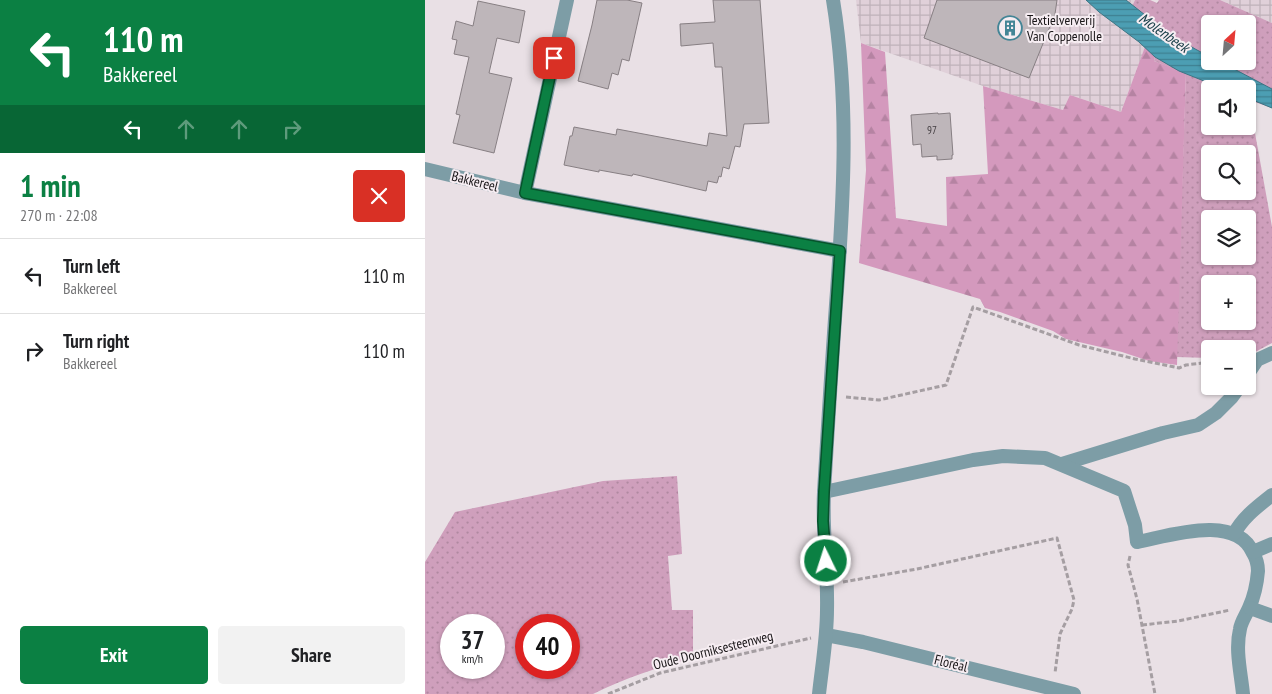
<!DOCTYPE html>
<html lang="en">
<head>
<meta charset="utf-8">
<style>
	:root { --surface:#fff; --page:#f2f2f2; --text:#202124; --muted:#757577; --line:#e0e0e0; --accent:#0b8043 }
	body { margin:0; font-family:"PT Sans Narrow",sans-serif; background:var(--page); color:var(--text); height:100vh; display:flex; flex-direction:column; font-size:19px; white-space:nowrap }
	* { box-sizing:border-box; margin:0 }
	p { font-size:16px; color:var(--muted) }
	.icon { flex:none; width:28px; height:28px; fill:none; stroke:currentColor; stroke-width:2; stroke-linecap:round; stroke-linejoin:round }
	.map { position:relative; flex:1; overflow:hidden }
	.sheet { display:flex; flex-direction:column; background:var(--surface); width:425px }
	.sheet>* { flex:none }
	.top-card { background:#0b8043; color:#fff; overflow:hidden }
	.needle { width:32px; rotate:26deg }
	.fabs { position:absolute; left:776px; top:15px; display:grid; gap:10px }
	.fabs a { display:grid; place-items:center; width:55px; height:55px; border-radius:5px; background:var(--surface); box-shadow:0 1px 4px #0004; font-size:25px }
	.speed { position:absolute; left:15px; top:614px; display:flex; gap:10px; font-size:25px; font-weight:700; text-align:center }
	.speed>* { display:grid; place-content:center; width:65px; height:65px; border-radius:50%; background:var(--surface); box-shadow:0 1px 4px #0004; line-height:1 }
	.speed small { font-size:12px; font-weight:400 }
	.speed .limit { border:8px solid #d22; background:#fff; color:#111 }
	.pin { position:absolute; display:grid; place-items:center; width:42px; height:42px; color:#fff; margin:-21px; border-radius:10px; box-shadow:0 2px 8px #0006 }
	.me { position:absolute; width:55px; margin:-28px; rotate:356deg; stroke-linejoin:round; filter:drop-shadow(0 0 4px #0008) }
	.turn { display:flex; align-items:center; gap:18px; height:105px; padding:0 20px; font-size:22px }
	.turn .icon { width:65px; height:65px; stroke-width:2.5 }
	.turn b { display:block; font-size:35px; line-height:42px }
	.lanes { display:flex; align-items:center; height:48px; padding:0 20px; background:#0003; justify-content:center; gap:25px; direction:ltr }
	.lanes .off { opacity:.35 }
	.round { display:grid; place-items:center; flex:none; width:52px; height:52px; border-radius:5px; background:var(--page) }
	.overview { display:flex; align-items:center; justify-content:space-between; height:85px; padding:0 20px }
	h1 { font-size:30px; font-weight:600; line-height:38px; color:var(--accent) }
	.button { display:flex; gap:10px; margin-top:auto; padding:10px 20px }
	.button a { flex:1; height:58px; border-radius:5px; background:var(--accent); color:#fff; font-size:20px; font-weight:600; line-height:58px; text-align:center }
	.button a+a { background:var(--page); color:var(--text) }
	ul { padding:0; list-style:none }
	li { display:flex; align-items:center; gap:15px; height:75px; padding:0 20px; border-top:1px solid var(--line) }
	li div { flex:1 }
	li b { display:block; font-size:19px }
	li em { font-style:normal }
	main { display:flex; flex:1; min-height:0 }
	.map>svg:first-child { display:block }
	.industrial { fill:url(#industrial-grid) }
	.grass { fill:url(#grass-dots); fill-rule:evenodd }
	.forest { fill:url(#forest-firs) }
	.water { fill:url(#water-rules); stroke:#3c7584 }
	.building { fill:#beb6ba; stroke:#877f83 }
	.lines { fill:none; stroke-linecap:round; stroke-linejoin:round }
	.path { stroke:#a59ea2; stroke-width:3; stroke-dasharray:5 2.5; stroke-linecap:butt }
	.minor { stroke:#7d9da6; stroke-width:14 }
	.tertiary { stroke:#7d9da6; stroke-width:14 }
	.route-casing { stroke:#07532c; stroke-width:12 }
	.route { stroke:#0b8043; stroke-width:9 }
	.labels { text-anchor:middle; stroke-width:4; stroke-linejoin:round; paint-order:stroke }
	.number-label { font-size:11px; fill:#423d40 }
	.poi-label { font-size:14px; fill:#181517; stroke:#f6edf2; text-anchor:start }
	.street-label { font-size:14px; fill:#181517; stroke:#f6edf2 }
	.water-label { font-size:15px; font-style:italic; fill:#163c46; stroke:#f6edf2 }
</style>
</head>
<body>
<main>
<section class="sheet">
<div class="top-card">
<div class="turn"><svg class="icon" aria-label="left" viewBox="0 0 24 24"><path d="M17 20v-9H6M10 6l-5 5 5 5"/></svg><div><b>110 m</b>Bakkereel</div></div>
<div class="lanes"><svg class="icon" aria-label="left" viewBox="0 0 24 24"><path d="M17 20v-9H6M10 6l-5 5 5 5"/></svg><svg class="icon off" aria-label="ahead" viewBox="0 0 24 24"><path d="M12 20V5M6 11l6-6 6 6"/></svg><svg class="icon off" aria-label="ahead" viewBox="0 0 24 24"><path d="M12 20V5M6 11l6-6 6 6"/></svg><svg class="icon off" aria-label="right" viewBox="0 0 24 24"><path d="M7 20v-9h11M14 6l5 5-5 5"/></svg></div>
</div>
<div class="overview"><div><h1>1 min</h1><p>270 m · 22:08</p></div><a class="round" style="background:#d93025;color:#fff"><svg class="icon" aria-label="close" viewBox="0 0 24 24"><path d="M6 6l12 12M18 6L6 18"/></svg></a></div>
<ul>
<li><svg class="icon" aria-label="left" viewBox="0 0 24 24"><path d="M17 20v-9H6M10 6l-5 5 5 5"/></svg><div><b>Turn left</b><p>Bakkereel</p></div><em>110 m</em></li>
<li><svg class="icon" aria-label="right" viewBox="0 0 24 24"><path d="M7 20v-9h11M14 6l5 5-5 5"/></svg><div><b>Turn right</b><p>Bakkereel</p></div><em>110 m</em></li>
</ul>
<div class="button"><a>Exit</a><a>Share</a></div>
</section>
<div class="map">
<svg width="847" height="694" viewBox="0 0 847 694">
	<defs>
		<pattern id="industrial-grid" width="8" height="8" patternUnits="userSpaceOnUse" patternTransform="scale(1.25)"><rect width="8" height="8" fill="#e0d0d9"/><path d="M0 4h8M4 0v8" fill="none" stroke="#bfb2ba"/></pattern>
		<pattern id="grass-dots" width="8" height="8" patternUnits="userSpaceOnUse" patternTransform="scale(1.25)"><rect width="8" height="8" fill="#cf9fbc"/><path d="M2 2h.1M6 6h.1" fill="none" stroke="#b188a1" stroke-width="1.8" stroke-linecap="round"/></pattern>
		<pattern id="forest-firs" width="22" height="20" patternUnits="userSpaceOnUse" patternTransform="scale(1.25)"><rect width="22" height="20" fill="#d499bd"/><path d="M5 1l3.5 6h-7zM16 11l3.5 6h-7z" fill="#b583a2"/></pattern>
		<pattern id="water-rules" width="6" height="5" patternUnits="userSpaceOnUse" patternTransform="scale(1.25)"><rect width="6" height="5" fill="#4c9eb3"/><path d="M0 2.5h6" fill="none" stroke="#3e8091"/></pattern>
	</defs>
	<rect width="100%" height="100%" fill="#e9e0e5"/>
	<g class="industrial">
		<polygon points="431,0 710,0 701,19 724,37 696,112 645,95 638,110 558,86 436,43"/>
		<polygon points="795,0 847,0 847,23"/>
	</g>
	<g class="grass">
		<path d="M710,0h15l7,3 2,-3h61l52,23v85l-23,-8 23,127v116l-15,8 -9,3 -1,-5h-37v9l-34,-1 10,-283 -32,-13 8,-32 -36,-10zM785,24h37v37h-37zM785,89h37v37h-37zM785,154h37v37h-37zM785,219h37v37h-37zM785,284h37v37h-37z"/>
		<path d="M252,476l5,78 -14,2 4,54h21v48c-35,9 -68,20 -100,36h-168v-132l30,-50 148,-31zM26,625h43v43h-43zM101,625h43v43h-43z"/>
	</g>
	<polygon class="forest" points="728,25 737,29 729,61 761,73 752,365 724,361 697,352 641,339 628,331 575,312 560,308 555,299 434,263 441,170 436,43 460,52 471,218 522,226 521,177 563,174 558,86 638,110 645,95 696,112"/>
	<polygon class="water" points="661,0 701,0 748,37 785,57 785,61 794,61 847,89 847,108 823,98 822,89 799,89 754,71 730,57 714,42 674,12"/>
	<g class="building">
		<polygon points="172,0 202,0 217,3 204,61 197,59 193,75 187,73 183,89 153,81 167,25"/>
		<polygon points="288,0 335,0 344,123 319,124 315,147 310,146 304,169 298,167 296,177 294,176 292,183 283,181 281,191 208,174 207,176 174,170 174,172 139,165 145,136 147,136 149,127 191,135 192,129 282,146 284,133 302,136 297,67 290,67 288,43 256,46 255,24 290,22"/>
		<polygon points="512,0 632,0 630,14 604,78 499,38"/>
		<polygon points="53,1 100,11 94,43 72,38 64,73 87,78 69,153 28,143 35,115 31,114 44,57 29,54 32,40 27,39 31,21 48,26"/>
		<polygon points="513,113 513,114 525,113 528,155 527,155 527,159 512,160 512,156 497,157 496,144 488,145 486,115"/>
	</g>
	<g class="lines">
		<g class="path">
			<polyline points="421,397 454,400 521,385 548,307 654,345 710,359 754,368 761,365 785,362"/>
			<polyline points="705,556 703,565 712,599 730,694"/>
			<polyline points="418,582 492,569 632,538 649,600 647,609 635,634 630,673"/>
			<polyline points="717,625 753,621 805,610"/>
			<polyline points="183,694 235,673 386,638"/>
		</g>
		<g class="minor">
			<polyline points="0,169 100,193 415,251"/>
			<polyline points="100,193 142,0"/>
			<polyline points="822,375 832,360 847,353"/>
			<polyline points="637,464 738,433 773,425 791,413 807,397 815,386"/>
			<path d="M399,492l149,-32 30,-4 42,2 79,33 11,34 2,17c32,-6 99,-29 116,11 3,5 5,12 5,18 -1,12 -4,26 -9,37 -3,7 -8,14 -9,21 -5,21 1,44 3,65"/>
			<path d="M809,534c9,-17 23,-27 38,-39"/>
			<polyline points="828,552 847,544"/>
			<polyline points="825,608 847,616"/>
			<polyline points="401,635 438,642 649,694"/>
		</g>
		<path class="tertiary" d="M394,694c3,-28 8,-56 8,-84 1,-39 -5,-78 -3,-118 4,-67 8,-134 13,-201 7,-99 12,-192 -4,-291"/>
	</g>
	<g class="lines">
		<g class="route-casing">
			<polyline id="route" points="129,58 100,193 415,251 399,492 398,521 401,561"/>
		</g>
		<use href="#route" class="route"/>
	</g>
	<defs>
		<g id="building-ring" transform="scale(1.25)"><circle r="9.5" fill="#f6edf2" stroke="#438596" stroke-width="1.5"/><path d="M-4-6H4V6H1V3H-1V6H-4ZM-2.5-4.3h1.7v1.8h-1.7ZM.8-4.3h1.7v1.8H.8ZM-2.5-1h1.7V.8h-1.7ZM.8-1h1.7V.8H.8Z" fill="#438596"/></g>
	</defs>
	<g fill-rule="evenodd">
		<use href="#building-ring" x="585" y="28"/>
	</g>
	<g class="labels">
		<g class="number-label">
			<text x="507" y="134">97</text>
		</g>
		<g class="poi-label">
			<text x="602" y="25">Textielververij<tspan x="602" dy="16">Van Coppenolle</tspan></text>
		</g>
		<g class="street-label">
			<text transform="translate(50 181) rotate(14)" y="5">Bakkereel</text>
			<text transform="translate(288 650) rotate(-14)" y="5">Oude Doorniksesteenweg</text>
			<text transform="translate(526 663) rotate(14)" y="5">Floréal</text>
		</g>
		<g class="water-label">
			<text transform="translate(739 33) rotate(35)" y="5">Molenbeek</text>
		</g>
	</g>
</svg>
<div class="fabs">
<a><svg class="needle" viewBox="-14 -14 28 28"><path d="M0-13l5 13h-10z" fill="#e53935"/><path d="M0 13l5-13h-10z" fill="#757577"/></svg></a>
<a><svg class="icon" aria-label="sound" viewBox="0 0 24 24"><path d="M4 9h4l5-4v14l-5-4H4zM17 9q2 3 0 6"/></svg></a>
<a><svg class="icon" aria-label="search" viewBox="0 0 24 24"><circle cx="10" cy="10" r="6"/><path d="M15 15l6 6"/></svg></a>
<a><svg class="icon" aria-label="layers" viewBox="0 0 24 24"><path d="M12 4l9 5-9 5-9-5zM3 14l9 5 9-5"/></svg></a>
<a>+</a>
<a>−</a>
</div>
<div class="speed"><div>37<small>km/h</small></div><div class="limit">40</div></div>
<div class="pin" style="left:129px;top:58px;background:#d93025"><svg class="icon" aria-label="arrive" viewBox="0 0 24 24"><path d="M6 21V4h12l-3 4 3 4H6"/></svg></div>
<svg class="me" style="left:401px;top:561px" viewBox="-20 -20 40 40"><circle r="17" fill="#0b8043" stroke="#fff" stroke-width="3"/><path d="M0-11L8 9 0 5-8 9z" fill="#fff"/></svg>
</div>
</main>
</body>
</html>
